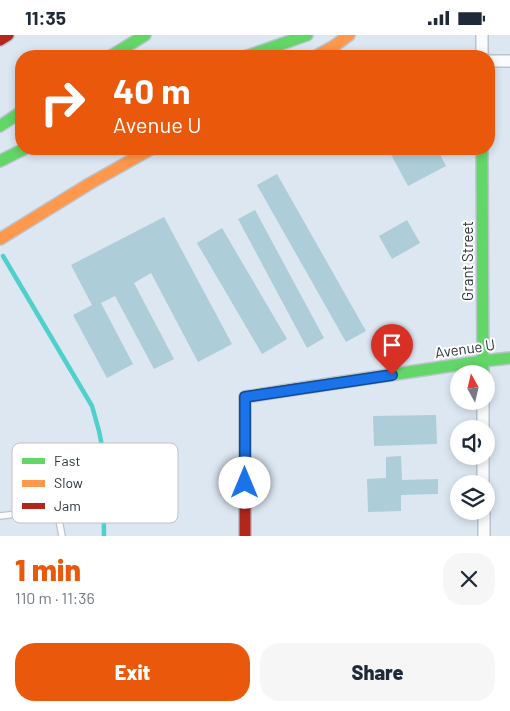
<!DOCTYPE html>
<html lang="en">
<head>
<meta charset="utf-8">
<style>
	:root { --surface:#fff; --page:#f6f6f7; --text:#1f2937; --muted:#747a83; --accent:#ea580c }
	body { margin:0; font-family:Barlow,sans-serif; background:var(--page); color:var(--text); height:100vh; display:flex; flex-direction:column; font-size:19px; white-space:nowrap }
	* { box-sizing:border-box; margin:0 }
	p { font-size:16px; color:var(--muted) }
	.icon { flex:none; width:28px; height:28px; fill:none; stroke:currentColor; stroke-width:2; stroke-linecap:round; stroke-linejoin:round }
	.map { position:relative; height:501px; overflow:hidden }
	.drawer { display:flex; flex-direction:column; background:var(--surface); flex:1 }
	.drawer>* { flex:none }
	.hud { position:absolute; left:15px; top:15px; width:480px; height:105px; border-radius:20px; box-shadow:0 2px 8px #0003; background:#ea580c; color:#fff; overflow:hidden }
	.needle { width:32px; rotate:352deg }
	.tools { position:absolute; left:450px; top:330px; display:grid; gap:10px }
	.tools a { display:grid; place-items:center; width:45px; height:45px; border-radius:50%; background:var(--surface); box-shadow:0 2px 8px #0003; font-size:25px }
	.pin { position:absolute; display:grid; place-items:center; width:42px; height:42px; color:#fff; margin:-51px -21px; border-radius:50% 50% 50% 0; rotate:-45deg; box-shadow:0 0 5px #0007 }
	.pin .icon { rotate:45deg }
	.me { position:absolute; width:55px; margin:-28px; rotate:0deg; stroke-linejoin:round; filter:drop-shadow(0 0 4px #0008) }
	.turn { display:flex; align-items:center; gap:18px; height:105px; padding:0 15px; font-size:22px }
	.turn .icon { width:65px; height:65px; stroke-width:2.5 }
	.turn b { display:block; font-size:35px; line-height:42px }
	.round { display:grid; place-items:center; flex:none; width:52px; height:52px; border-radius:20px; background:var(--page) }
	.headline { display:flex; align-items:center; justify-content:space-between; height:85px; padding:0 15px }
	h1 { font-size:30px; font-weight:800; line-height:38px; color:var(--accent) }
	.cta { display:flex; gap:10px; margin-top:auto; padding:10px 15px }
	.cta a { flex:1; height:58px; border-radius:20px; background:var(--accent); color:#fff; font-size:20px; font-weight:800; line-height:58px; text-align:center }
	.cta a+a { background:var(--page); color:var(--text) }
	.status { display:flex; justify-content:space-between; align-items:center; height:35px; padding:0 25px; background:var(--surface); direction:ltr }
	.status svg { height:14px; fill:currentColor }
	.map>svg:first-child { display:block }
	.lines { fill:none; stroke-linecap:round; stroke-linejoin:round }
	.stream { stroke:#4fd0ca; stroke-width:4.5 }
	.building { fill:#adcdd9 }
	.lane-casing { stroke:#bbc4cd; stroke-width:8 }
	.street-casing { stroke:#bbc4cd; stroke-width:14 }
	.fast-casing { stroke:#bbc4cd; stroke-width:14 }
	.slow-casing { stroke:#bbc4cd; stroke-width:14 }
	.jam-casing { stroke:#bbc4cd; stroke-width:14 }
	.lane { stroke:#fafbfd; stroke-width:5.5 }
	.street { stroke:#fafbfd; stroke-width:11 }
	.fast { stroke:#63d668; stroke-width:11 }
	.slow { stroke:#ff974d; stroke-width:11 }
	.jam { stroke:#b3261e; stroke-width:11 }
	.route-casing { stroke:#114b97; stroke-width:12 }
	.route { stroke:#1a73e8; stroke-width:9 }
	.labels { text-anchor:middle; stroke-width:4; stroke-linejoin:round; paint-order:stroke }
	.street-label { font-size:15px; fill:#2c343e; stroke:#fff }
	.key { fill:#fff; stroke:#c0c2c5; stroke-width:1 }
	.key-label { font-size:14px; fill:#2c343e }
</style>
</head>
<body>
<div class="status"><b>11:35</b><svg viewBox="0 0 49 12"><path d="M0 12V9h3v3zM5 12V6h3v6zM10 12V3h3v9zM15 12V0h3v12zM26 1h20v11H26zM47 4h2v5h-2z"/></svg></div>
<div class="map">
<svg width="510" height="501" viewBox="0 0 510 501">
	<rect width="100%" height="100%" fill="#dce7f2"/>
	<g class="lines">
		<polyline class="stream" points="3,221 92,371 99,396 103,416 104,501"/>
	</g>
	<g class="building">
		<polygon points="388,114 437,114 446,131 408,151"/>
		<polygon points="277,139 366,296 346,307 257,150"/>
		<polygon points="255,175 324,303 307,313 238,184"/>
		<polygon points="164,182 232,309 198,327 151,238 134,248 174,324 154,334 115,261 101,268 133,329 107,343 73,280 92,270 71,230"/>
		<polygon points="407,185 420,208 392,224 379,201"/>
		<polygon points="222,193 287,304 262,319 197,208"/>
		<polygon points="436,380 437,409 374,411 373,381"/>
		<polygon points="401,421 402,445 438,444 438,459 401,460 401,476 368,477 367,444 386,443 386,422"/>
	</g>
	<g class="lines">
		<g class="lane-casing">
			<polyline id="lane" points="0,481 57,474 62,501"/>
		</g>
		<g class="street-casing">
			<g id="street">
				<polyline points="482,0 482,21"/>
				<polyline points="489,26 510,26"/>
				<polyline points="483,394 483,366"/>
				<polyline points="483,449 483,421"/>
				<polyline points="484,476 484,501"/>
			</g>
		</g>
		<g class="fast-casing">
			<g id="fast">
				<polyline points="111,21 145,0"/>
				<polyline points="247,21 307,0"/>
				<polyline points="0,91 21,77"/>
				<polyline points="482,114 483,339"/>
				<polyline points="0,126 24,114"/>
				<polyline points="296,354 483,326 510,323"/>
			</g>
		</g>
		<g class="slow-casing">
			<g id="slow">
				<polyline points="316,21 334,11 349,0"/>
				<polyline points="0,204 89,149 151,114"/>
			</g>
		</g>
		<g class="jam-casing">
			<g id="jam">
				<polyline points="0,5 8,0"/>
				<polyline points="245,501 245,362 296,354"/>
			</g>
		</g>
		<use href="#lane" class="lane"/>
		<use href="#street" class="street"/>
		<use href="#fast" class="fast"/>
		<use href="#slow" class="slow"/>
		<use href="#jam" class="jam"/>
	</g>
	<g class="lines">
		<g class="route-casing">
			<polyline id="route" points="245,448 245,362 392,340"/>
		</g>
		<use href="#route" class="route"/>
	</g>
	<g class="labels">
		<g class="street-label">
			<text transform="translate(468 226) rotate(-90)" y="5">Grant Street</text>
			<text transform="translate(465 314) rotate(-8)" y="5">Avenue U</text>
		</g>
	</g>
	<rect x="12" y="408" width="166" height="80" rx="8" class="key"/>
	<rect x="22" y="423" width="23" height="6" fill="#63d668"/>
	<rect x="22" y="445" width="23" height="7" fill="#ff974d"/>
	<rect x="22" y="468" width="23" height="6" fill="#b3261e"/>
	<g class="key-label">
		<text x="54" y="431">Fast</text>
		<text x="54" y="453">Slow</text>
		<text x="54" y="476">Jam</text>
	</g>
</svg>
<div class="tools">
<a><svg class="needle" viewBox="-14 -14 28 28"><path d="M0-13l5 13h-10z" fill="#e53935"/><path d="M0 13l5-13h-10z" fill="#747a83"/></svg></a>
<a><svg class="icon" aria-label="sound" viewBox="0 0 24 24"><path d="M4 9h4l5-4v14l-5-4H4zM17 9q2 3 0 6"/></svg></a>
<a><svg class="icon" aria-label="layers" viewBox="0 0 24 24"><path d="M12 4l9 5-9 5-9-5zM3 14l9 5 9-5"/></svg></a>
</div>
<div class="pin" style="left:392px;top:340px;background:#d93025"><svg class="icon" aria-label="arrive" viewBox="0 0 24 24"><path d="M6 21V4h12l-3 4 3 4H6"/></svg></div>
<svg class="me" style="left:245px;top:448px" viewBox="-20 -20 40 40"><circle r="19" fill="#fff"/><path d="M0-13L10 11 0 6-10 11z" fill="#1a73e8"/></svg>
<div class="hud">
<div class="turn"><svg class="icon" aria-label="right" viewBox="0 0 24 24"><path d="M7 20v-9h11M14 6l5 5-5 5"/></svg><div><b>40 m</b>Avenue U</div></div>
</div>
</div>
<section class="drawer">
<div class="headline"><div><h1>1 min</h1><p>110 m · 11:36</p></div><a class="round"><svg class="icon" aria-label="close" viewBox="0 0 24 24"><path d="M6 6l12 12M18 6L6 18"/></svg></a></div>
<div class="cta"><a>Exit</a><a>Share</a></div>
</section>
</body>
</html>
